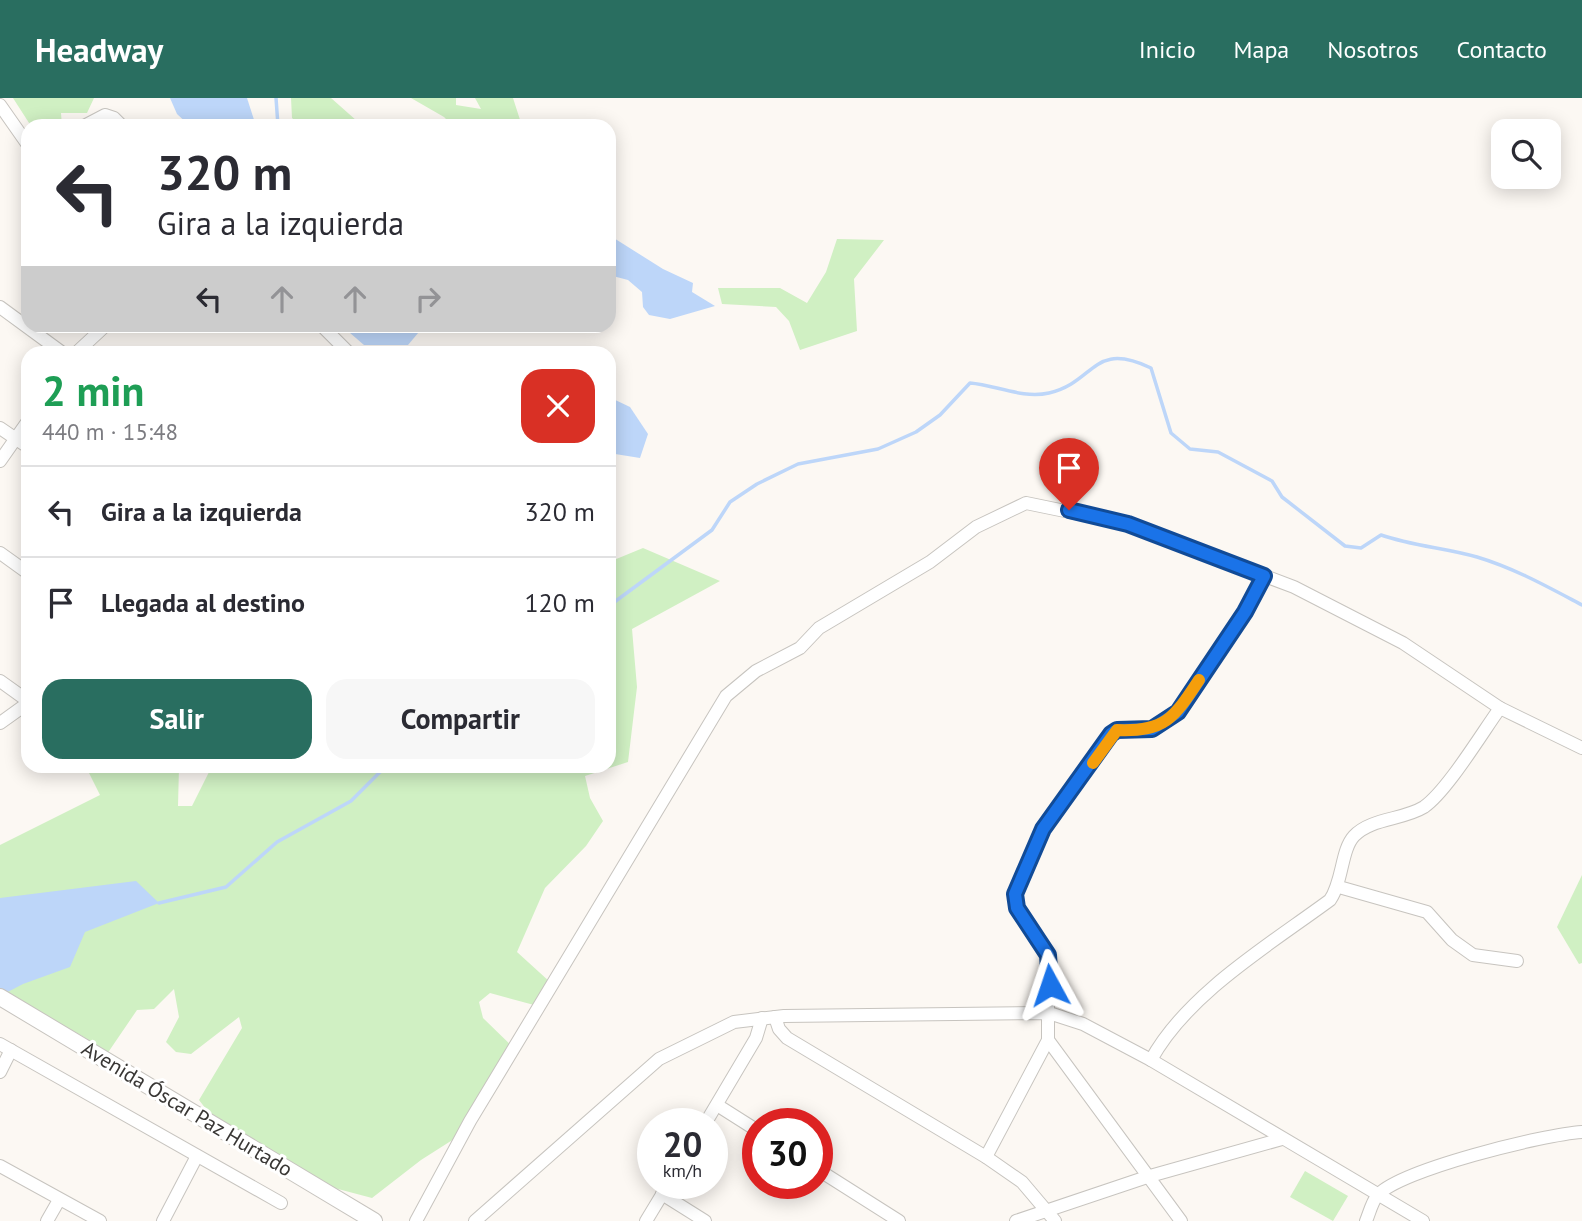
<!DOCTYPE html>
<html lang="es">
<head>
<meta charset="utf-8">
<style>
	:root { --surface:#fff; --page:#f7f7f7; --text:#2b2b33; --muted:#7c7c81; --line:#e1e1e2; --accent:#296e60 }
	body { margin:0; font-family:"PT Sans",sans-serif; background:var(--page); color:var(--text); height:100vh; display:flex; flex-direction:column; font-size:26px; white-space:nowrap }
	* { box-sizing:border-box; margin:0 }
	p { font-size:23px; color:var(--muted) }
	.icon { flex:none; width:38px; height:38px; fill:none; stroke:currentColor; stroke-width:2; stroke-linecap:round; stroke-linejoin:round }
	.map { position:relative; flex:1; overflow:hidden }
	.panel { position:absolute; left:21px; top:248px; width:595px; height:427px; display:flex; flex-direction:column; background:var(--surface); border-radius:21px; box-shadow:0 4px 18px #0003 }
	.panel>* { flex:none }
	.hud { position:absolute; left:21px; top:21px; width:595px; height:214px; border-radius:21px; box-shadow:0 4px 18px #0003; background:#fff; color:var(--text); overflow:hidden }
	.buttons { position:absolute; left:1491px; top:21px; display:grid; gap:14px }
	.buttons a { display:grid; place-items:center; width:70px; height:70px; border-radius:14px; background:var(--surface); box-shadow:0 4px 18px #0003; font-size:35px }
	.speed { position:absolute; left:637px; top:1010px; display:flex; gap:14px; font-size:35px; font-weight:700; text-align:center }
	.speed>* { display:grid; place-content:center; width:91px; height:91px; border-radius:50%; background:var(--surface); box-shadow:0 4px 18px #0003; line-height:1 }
	.speed small { font-size:18px; font-weight:400 }
	.speed .limit { border:10px solid #d22; background:#fff; color:#111 }
	.pin { position:absolute; display:grid; place-items:center; width:60px; height:60px; color:#fff; margin:-72px -30px; border-radius:50% 50% 50% 0; rotate:-45deg; box-shadow:0 0 7px #0007 }
	.pin .icon { rotate:45deg }
	.me { position:absolute; width:77px; margin:-38px; rotate:355deg; stroke-linejoin:round; filter:drop-shadow(0 0 5px #0008) }
	.turn { display:flex; align-items:center; gap:24px; height:147px; padding:0 21px; font-size:32px }
	.turn .icon { width:91px; height:91px; stroke-width:2.5 }
	.turn b { display:block; font-size:49px; line-height:60px }
	.lanes { display:flex; align-items:center; height:66px; padding:0 21px; background:#0003; justify-content:center; gap:35px; direction:ltr }
	.lanes .off { opacity:.35 }
	.round { display:grid; place-items:center; flex:none; width:74px; height:74px; border-radius:21px; background:var(--page) }
	.head { display:flex; align-items:center; justify-content:space-between; height:119px; padding:0 21px }
	h1 { font-size:42px; font-weight:700; line-height:52px; color:#1e9e55 }
	.button { display:flex; gap:14px; margin-top:auto; padding:14px 21px }
	.button a { flex:1; height:80px; border-radius:21px; background:var(--accent); color:#fff; font-size:28px; font-weight:700; line-height:80px; text-align:center }
	.button a+a { background:var(--page); color:var(--text) }
	ul { padding:0; list-style:none }
	li { display:flex; align-items:center; gap:21px; height:91px; padding:0 21px; border-top:2px solid var(--line) }
	li div { flex:1 }
	li b { display:block; font-size:26px }
	li em { font-style:normal }
	header { display:flex; align-items:center; gap:42px; box-sizing:border-box; height:98px; padding:0 35px; background:var(--accent); color:#fff }
	header strong { font-size:33px }
	nav { display:flex; gap:38px; margin-inline-start:auto; font-size:24px }
	.map>svg:first-child { display:block }
	.green { fill:#d0f0c3 }
	.water { fill:#bdd6f9 }
	.lines { fill:none; stroke-linecap:round; stroke-linejoin:round }
	.stream { stroke:#bdd6f9; stroke-width:3.5 }
	.minor-casing { stroke:#c7c4bf; stroke-width:14 }
	.major-casing { stroke:#c7c4bf; stroke-width:18 }
	.minor { stroke:#fff; stroke-width:12 }
	.major { stroke:#fff; stroke-width:16 }
	.route-casing { stroke:#114b97; stroke-width:18 }
	.route { stroke:#1a73e8; stroke-width:12 }
	.slow { stroke:#f59e0b; stroke-width:12 }
	.labels { text-anchor:middle; stroke-width:6; stroke-linejoin:round; paint-order:stroke }
	.street-label { font-size:21px; fill:#393735; stroke:#fff }
</style>
</head>
<body>
<header>
<strong>Headway</strong>
<nav><a>Inicio</a><a>Mapa</a><a>Nosotros</a><a>Contacto</a></nav>
</header>
<div class="map">
<svg width="1582" height="1123" viewBox="0 0 1582 1123">
	<rect width="100%" height="100%" fill="#fcf8f3"/>
	<g class="green">
		<polygon points="13,0 94,0 87,15 61,15 62,28 31,28"/>
		<polygon points="291,0 331,0 357,23 387,21 390,28 301,28 292,20"/>
		<polygon points="411,0 456,0 456,7 481,11 475,0 513,0 522,28 453,28 444,19"/>
		<polygon points="837,141 884,142 854,181 857,233 800,252 789,223 776,209 722,206 718,190 780,190 807,205 826,174"/>
		<polygon points="643,450 720,483 632,531 637,589 628,664 585,678 590,700 603,723 586,748 545,790 517,854 550,884 534,907 490,895 479,904 483,920 514,950 465,1034 421,1062 372,1100 323,1087 209,1015 199,1002 242,930 239,919 191,956 176,954 166,944 179,919 174,891 154,911 137,912 107,956 84,939 0,893 0,747 100,697 89,675 96,669 179,669 178,708 192,708 209,674 206,669 609,668 609,464"/>
		<polygon points="1582,777 1582,865 1579,866 1557,829"/>
		<polygon points="1305,1073 1348,1098 1333,1123 1290,1099"/>
	</g>
	<g class="water">
		<polygon points="170,0 247,0 256,28 190,28 177,16"/>
		<polygon points="609,137 663,171 693,185 692,194 715,208 670,221 649,217 643,209 642,194 628,182 609,177"/>
		<polygon points="342,228 424,228 408,247 364,247"/>
		<polygon points="609,299 630,309 648,336 640,360 609,355"/>
		<polygon points="136,783 159,805 85,834 70,869 23,886 0,898 0,800"/>
	</g>
	<g class="lines">
		<g class="stream">
			<polyline points="276,0 278,28"/>
			<path d="M609,508l103,-76 18,-28 27,-18 41,-20 80,-15 38,-17 24,-17 30,-32c26,2 52,16 79,10 47,-11 43,-53 102,-25l20,65 19,16 28,3 54,29 10,16 63,49 16,2 20,-13c32,11 65,13 96,22 37,11 71,30 105,48"/>
			<polyline points="159,805 226,789 277,744 351,703 386,668"/>
		</g>
		<g class="minor-casing">
			<g id="minor">
				<polyline points="0,7 28,47"/>
				<polyline points="84,28 105,17 114,20 122,28"/>
				<polyline points="0,209 64,256"/>
				<polyline points="322,228 350,256"/>
				<polyline points="75,256 105,228"/>
				<polyline points="0,330 28,349"/>
				<polyline points="0,363 28,323"/>
				<polyline points="0,455 28,475"/>
				<polyline points="0,583 28,603"/>
				<polyline points="0,625 28,605"/>
				<polyline points="1339,789 1427,814 1452,842 1473,857 1517,863"/>
				<polyline points="775,919 779,931 787,940 986,1059 1022,1084 1055,1123"/>
				<path d="M1048,942v-85l-31,-47 -2,-14 28,-65 69,-95c7,-5 13,-3 21,-3 19,0 32,-7 45,-19l67,-100 19,-36"/>
				<polyline points="0,946 281,1105"/>
				<path d="M1151,962c36,-66 118,-115 179,-160 13,-19 11,-50 24,-64 17,-18 49,-16 70,-29 23,-16 58,-74 76,-99"/>
				<polyline points="0,974 11,952"/>
				<polyline points="717,1007 758,1033"/>
				<polyline points="705,1026 756,940 762,920"/>
				<polyline points="986,1059 1048,942 1181,1123"/>
				<polyline points="0,1068 100,1123"/>
				<polyline points="817,1071 899,1123"/>
				<polyline points="662,1096 705,1123"/>
				<polyline points="47,1123 59,1102"/>
				<polyline points="163,1123 197,1058"/>
				<polyline points="416,1123 470,1023 726,598 756,573 800,550 819,530 930,464 976,429 1026,405 1128,426 1294,489 1403,545 1500,610 1582,650"/>
				<polyline points="475,1123 659,961 734,924 784,918 1049,915 1083,926 1151,962 1423,1123"/>
				<polyline points="646,1123 669,1085"/>
				<polyline points="1016,1123 1150,1078 1282,1041"/>
				<path d="M1366,1123c3,-7 6,-19 11,-25 21,-26 169,-62 205,-64"/>
			</g>
		</g>
		<g class="major-casing">
			<polyline id="major" points="0,899 374,1123"/>
		</g>
		<use href="#minor" class="minor"/>
		<use href="#major" class="major"/>
	</g>
	<g class="lines">
		<g class="route-casing">
			<polyline id="route" points="1050,887 1048,857 1017,810 1015,796 1043,731 1111,636 1117,632 1152,631 1178,614 1245,514 1264,478 1128,426 1069,412"/>
		</g>
		<use href="#route" class="route"/>
		<path class="slow" d="M1093,665l24,-33c48,2 57,-12 82,-50"/>
	</g>
	<g class="labels">
		<g class="street-label">
			<text transform="translate(187 1011) rotate(31)" y="7">Avenida Óscar Paz Hurtado</text>
		</g>
	</g>
</svg>
<div class="buttons">
<a><svg class="icon" aria-label="search" viewBox="0 0 24 24"><circle cx="10" cy="10" r="6"/><path d="M15 15l6 6"/></svg></a>
</div>
<div class="speed"><div>20<small>km/h</small></div><div class="limit">30</div></div>
<div class="pin" style="left:1069px;top:412px;background:#d93025"><svg class="icon" aria-label="arrive" viewBox="0 0 24 24"><path d="M6 21V4h12l-3 4 3 4H6"/></svg></div>
<svg class="me" style="left:1050px;top:887px" viewBox="-20 -20 40 40"><path d="M0-17L14 15 0 8-14 15z" fill="#1a73e8" stroke="#fff" stroke-width="4"/></svg>
<div class="hud">
<div class="turn"><svg class="icon" aria-label="left" viewBox="0 0 24 24"><path d="M17 20v-9H6M10 6l-5 5 5 5"/></svg><div><b>320 m</b>Gira a la izquierda</div></div>
<div class="lanes"><svg class="icon" aria-label="left" viewBox="0 0 24 24"><path d="M17 20v-9H6M10 6l-5 5 5 5"/></svg><svg class="icon off" aria-label="ahead" viewBox="0 0 24 24"><path d="M12 20V5M6 11l6-6 6 6"/></svg><svg class="icon off" aria-label="ahead" viewBox="0 0 24 24"><path d="M12 20V5M6 11l6-6 6 6"/></svg><svg class="icon off" aria-label="right" viewBox="0 0 24 24"><path d="M7 20v-9h11M14 6l5 5-5 5"/></svg></div>
</div>
<section class="panel">
<div class="head"><div><h1>2 min</h1><p>440 m · 15:48</p></div><a class="round" style="background:#d93025;color:#fff"><svg class="icon" aria-label="close" viewBox="0 0 24 24"><path d="M6 6l12 12M18 6L6 18"/></svg></a></div>
<ul>
<li><svg class="icon" aria-label="left" viewBox="0 0 24 24"><path d="M17 20v-9H6M10 6l-5 5 5 5"/></svg><div><b>Gira a la izquierda</b></div><em>320 m</em></li>
<li><svg class="icon" aria-label="arrive" viewBox="0 0 24 24"><path d="M6 21V4h12l-3 4 3 4H6"/></svg><div><b>Llegada al destino</b></div><em>120 m</em></li>
</ul>
<div class="button"><a>Salir</a><a>Compartir</a></div>
</section>
</div>
</body>
</html>
